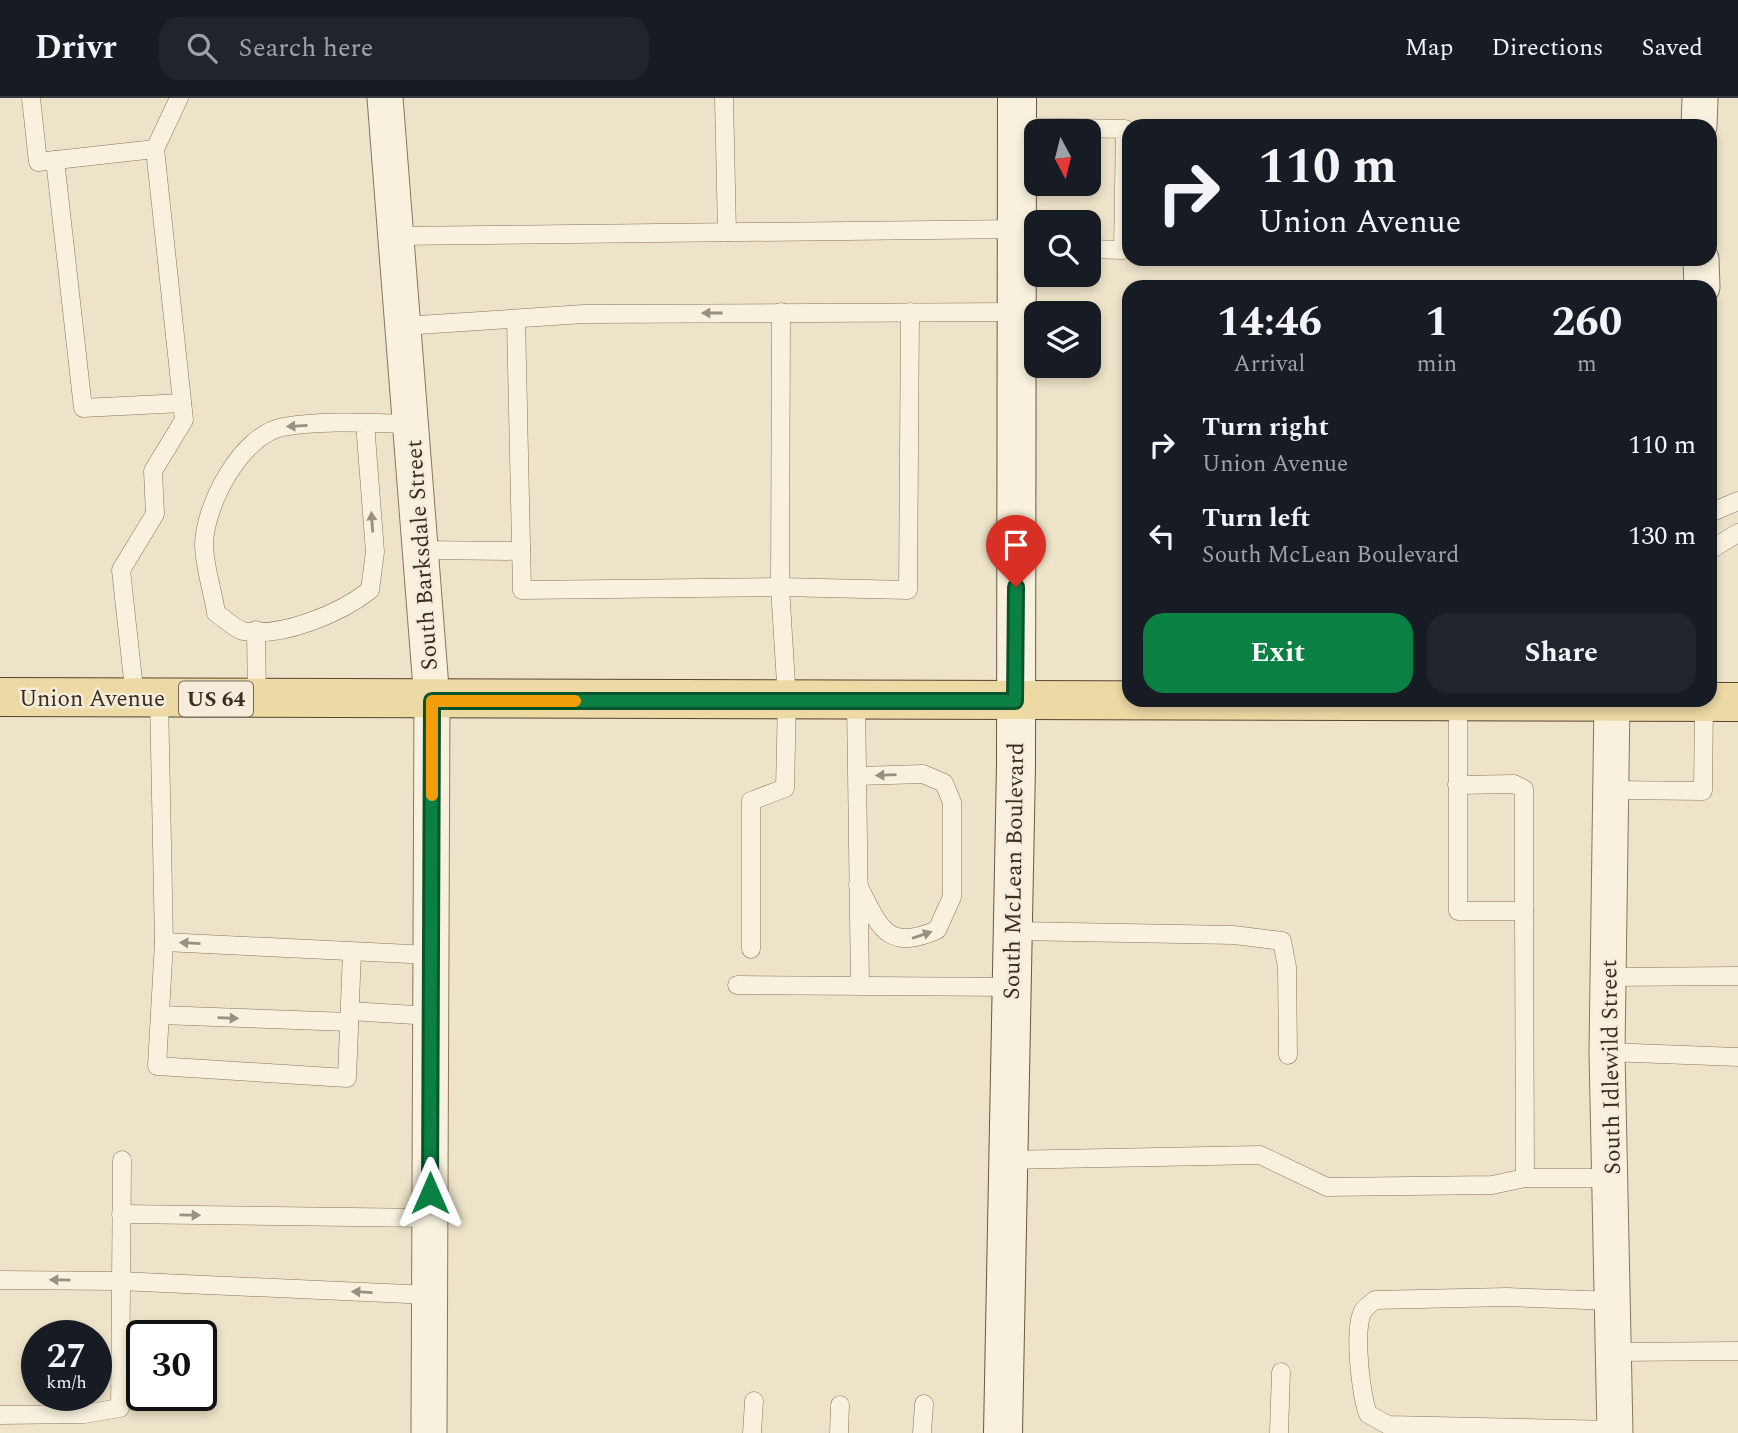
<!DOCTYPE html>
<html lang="en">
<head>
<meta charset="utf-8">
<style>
	:root { --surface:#171b24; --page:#20242c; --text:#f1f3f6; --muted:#9ea1a6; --line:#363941; --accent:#0b8043 }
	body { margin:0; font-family:Spectral,serif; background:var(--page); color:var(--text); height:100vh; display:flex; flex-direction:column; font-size:26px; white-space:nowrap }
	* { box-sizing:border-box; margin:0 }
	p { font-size:23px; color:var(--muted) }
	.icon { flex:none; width:38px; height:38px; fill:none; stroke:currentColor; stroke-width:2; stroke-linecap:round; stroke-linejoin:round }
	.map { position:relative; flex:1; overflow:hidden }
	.side { position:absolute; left:1122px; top:182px; width:595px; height:427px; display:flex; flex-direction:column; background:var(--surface); border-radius:21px; box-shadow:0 4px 10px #0003 }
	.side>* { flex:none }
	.hud { position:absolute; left:1122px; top:21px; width:595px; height:147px; border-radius:21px; box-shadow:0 4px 10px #0003; background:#171b24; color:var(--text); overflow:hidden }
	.needle { width:46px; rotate:173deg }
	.fabs { position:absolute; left:1024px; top:21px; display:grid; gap:14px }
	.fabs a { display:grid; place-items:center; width:77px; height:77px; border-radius:14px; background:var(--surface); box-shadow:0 4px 10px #0003; font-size:35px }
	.speed { position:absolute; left:21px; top:1222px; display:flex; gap:14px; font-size:35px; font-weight:700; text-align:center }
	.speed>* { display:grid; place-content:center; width:91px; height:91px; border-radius:50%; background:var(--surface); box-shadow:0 4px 10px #0003; line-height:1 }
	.speed small { font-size:18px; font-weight:400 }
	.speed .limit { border:4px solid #111; border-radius:10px; background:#fff; color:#111 }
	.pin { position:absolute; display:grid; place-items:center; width:60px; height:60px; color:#fff; margin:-72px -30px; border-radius:50% 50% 50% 0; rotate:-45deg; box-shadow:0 0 7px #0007 }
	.pin .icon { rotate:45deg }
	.me { position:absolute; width:77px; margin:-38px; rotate:0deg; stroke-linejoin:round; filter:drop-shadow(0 0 5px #0008) }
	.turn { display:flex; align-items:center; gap:24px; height:147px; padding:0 21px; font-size:32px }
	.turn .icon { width:91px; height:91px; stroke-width:2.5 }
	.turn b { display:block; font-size:49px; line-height:60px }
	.eta { display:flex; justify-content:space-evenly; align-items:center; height:119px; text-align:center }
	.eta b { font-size:42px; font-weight:700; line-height:49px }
	.button { display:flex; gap:14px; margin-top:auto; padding:14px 21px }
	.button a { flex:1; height:80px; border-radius:21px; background:var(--accent); color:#fff; font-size:28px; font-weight:700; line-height:80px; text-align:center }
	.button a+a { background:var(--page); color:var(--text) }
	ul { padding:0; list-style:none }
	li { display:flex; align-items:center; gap:21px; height:91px; padding:0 21px }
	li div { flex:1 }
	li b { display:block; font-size:26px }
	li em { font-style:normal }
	header { display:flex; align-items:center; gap:42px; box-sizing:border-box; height:98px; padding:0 35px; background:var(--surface); border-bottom:2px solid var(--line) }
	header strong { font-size:33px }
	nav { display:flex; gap:38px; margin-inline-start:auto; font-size:24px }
	.search { width:490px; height:63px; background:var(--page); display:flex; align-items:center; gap:18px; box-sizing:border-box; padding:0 24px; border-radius:21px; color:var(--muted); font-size:26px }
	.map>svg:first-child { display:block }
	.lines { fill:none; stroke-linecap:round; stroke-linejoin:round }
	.service-casing { stroke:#89765e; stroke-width:19 }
	.minor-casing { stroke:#89765e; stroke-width:37 }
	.secondary-casing { stroke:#6b5841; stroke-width:40 }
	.primary-casing { stroke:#574532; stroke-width:40 }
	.service { stroke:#f8f1dd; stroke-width:18 }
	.minor { stroke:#f8f1dd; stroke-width:35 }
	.secondary { stroke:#f8f1dd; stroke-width:38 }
	.primary { stroke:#edd9a4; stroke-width:38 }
	.oneway { fill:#99907f }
	.route-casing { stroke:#07532c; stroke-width:18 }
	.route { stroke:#0b8043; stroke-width:12 }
	.slow { stroke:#f59e0b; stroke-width:12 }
	.labels { text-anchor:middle; stroke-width:5; stroke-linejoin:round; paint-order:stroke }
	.shield { fill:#f5edd9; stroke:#726758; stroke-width:2 }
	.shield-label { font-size:21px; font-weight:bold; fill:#3a2e21 }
	.street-label { font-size:23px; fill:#3a2e21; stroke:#f5edd9 }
</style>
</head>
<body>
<header>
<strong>Drivr</strong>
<div class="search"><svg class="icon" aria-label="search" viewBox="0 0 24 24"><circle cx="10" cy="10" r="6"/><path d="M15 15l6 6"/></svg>Search here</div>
<nav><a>Map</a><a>Directions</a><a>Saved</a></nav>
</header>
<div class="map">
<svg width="1738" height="1335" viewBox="0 0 1738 1335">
	<rect width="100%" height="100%" fill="#ede3c9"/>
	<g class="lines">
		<g class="service-casing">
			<g id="service">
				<polyline points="31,0 38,64 155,51 184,322 153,373 155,416 121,472 135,600"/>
				<polyline points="724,0 727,134"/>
				<polyline points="1018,29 1125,31 1123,152 1088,151"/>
				<polyline points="155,51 179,0"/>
				<polyline points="55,62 83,310 182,305"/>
				<polyline points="396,138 1018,131"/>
				<polyline points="516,221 522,492 780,489 908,492 910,214"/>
				<polyline points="403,228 584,216 1016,214"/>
				<path d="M365,325l10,129 -5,38c-29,23 -88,48 -127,41 -8,-2 -19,-13 -27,-18 -3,-22 -12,-47 -12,-69 1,-39 37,-109 79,-117 41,-7 87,-4 128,-3"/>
				<polyline points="1710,415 1738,403"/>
				<polyline points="421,452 521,453"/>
				<polyline points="1710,452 1738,435"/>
				<polyline points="256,532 257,601"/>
				<polyline points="159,600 164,844 157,968 347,980 352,854"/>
				<polyline points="856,603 860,887"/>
				<polyline points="1458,603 1458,813 1524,813 1525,1080 1611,1080"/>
				<path d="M858,678l65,-2 21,9 8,19v95l-15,33c-51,22 -57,-3 -79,-45"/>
				<polyline points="1457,687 1514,686 1524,691 1524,813"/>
				<polyline points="1611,692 1703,693 1704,604"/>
				<polyline points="1013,833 1234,837 1282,843 1287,869 1288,957"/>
				<polyline points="164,844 431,857"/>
				<polyline points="751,851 751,703 785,690 787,602 780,489 781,214"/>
				<polyline points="1608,879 1738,878"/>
				<polyline points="737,887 1012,889"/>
				<polyline points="350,913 431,918"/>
				<polyline points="160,917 349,924"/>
				<polyline points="1607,954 1738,959"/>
				<polyline points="1006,1062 1260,1057 1327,1089 1492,1087 1525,1080"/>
				<polyline points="121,1116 430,1120"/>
				<polyline points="0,1182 119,1183 430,1197"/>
				<path d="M1614,1203l-107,-4 -132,3c-4,3 -9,7 -12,11 -10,19 -2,83 5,103l20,11 227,5"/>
				<polyline points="1614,1254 1738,1253"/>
				<polyline points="0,1317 84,1316 120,1310 122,1062"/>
				<polyline points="752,1335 754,1303"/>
				<polyline points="839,1335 840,1307"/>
				<polyline points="922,1335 924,1306"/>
				<polyline points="1279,1335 1281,1274"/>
			</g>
		</g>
		<g class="minor-casing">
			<g id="minor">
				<polyline points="385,0 432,603 429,1335"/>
				<polyline points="1699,28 1700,0"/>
				<polyline points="1701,161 1702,189"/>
				<polyline points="1612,603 1607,954 1615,1335"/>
			</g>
		</g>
		<g class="secondary-casing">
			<polyline id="secondary" points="1003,1335 1016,668 1017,0"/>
		</g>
		<g class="primary-casing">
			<polyline id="primary" points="0,599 1738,604"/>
		</g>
		<use href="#service" class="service"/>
		<use href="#minor" class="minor"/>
		<use href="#secondary" class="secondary"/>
		<use href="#primary" class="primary"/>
	</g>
	<defs><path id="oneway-solid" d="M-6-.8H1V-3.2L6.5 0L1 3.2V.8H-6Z" transform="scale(1.75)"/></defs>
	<g class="oneway">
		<use href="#oneway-solid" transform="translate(712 215) rotate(180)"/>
		<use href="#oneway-solid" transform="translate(297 328) rotate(177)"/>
		<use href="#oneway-solid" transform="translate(372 424) rotate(-94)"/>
		<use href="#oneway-solid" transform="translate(886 677) rotate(178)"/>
		<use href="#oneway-solid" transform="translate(922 837) rotate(-19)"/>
		<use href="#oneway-solid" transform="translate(190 845) rotate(-177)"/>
		<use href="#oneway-solid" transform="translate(228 920) rotate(2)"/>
		<use href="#oneway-solid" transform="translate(190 1117) rotate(1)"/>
		<use href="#oneway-solid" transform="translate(60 1182) rotate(-179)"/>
		<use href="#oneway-solid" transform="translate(362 1194) rotate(-177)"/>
	</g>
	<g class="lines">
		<g class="route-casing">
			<polyline id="route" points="430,1095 432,603 1015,603 1016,489"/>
		</g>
		<use href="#route" class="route"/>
		<polyline class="slow" points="432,697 432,603 575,603"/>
	</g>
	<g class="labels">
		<rect class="shield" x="179" y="583.5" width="74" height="35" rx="5"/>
		<g class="shield-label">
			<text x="216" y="608">US 64</text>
		</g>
		<g class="street-label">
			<text transform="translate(421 457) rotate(-94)" y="8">South Barksdale Street</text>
			<text x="92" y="608">Union Avenue</text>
			<text transform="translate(1013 773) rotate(-89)" y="8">South McLean Boulevard</text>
			<text transform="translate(1610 969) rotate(-91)" y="8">South Idlewild Street</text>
		</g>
	</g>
</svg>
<div class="fabs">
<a><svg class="needle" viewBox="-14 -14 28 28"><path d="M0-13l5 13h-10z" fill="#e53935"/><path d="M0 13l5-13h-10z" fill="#9ea1a6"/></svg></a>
<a><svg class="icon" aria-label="search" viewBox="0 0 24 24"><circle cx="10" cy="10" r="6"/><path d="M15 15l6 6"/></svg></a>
<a><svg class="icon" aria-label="layers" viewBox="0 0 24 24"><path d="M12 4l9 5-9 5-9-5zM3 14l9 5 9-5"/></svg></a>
</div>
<div class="speed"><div>27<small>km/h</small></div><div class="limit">30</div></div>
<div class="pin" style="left:1016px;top:489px;background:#d93025"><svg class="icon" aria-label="arrive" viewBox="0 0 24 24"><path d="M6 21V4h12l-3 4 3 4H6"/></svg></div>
<svg class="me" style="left:430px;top:1095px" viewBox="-20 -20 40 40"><path d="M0-17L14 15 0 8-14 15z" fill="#0b8043" stroke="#fff" stroke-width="4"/></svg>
<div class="hud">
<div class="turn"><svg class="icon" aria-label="right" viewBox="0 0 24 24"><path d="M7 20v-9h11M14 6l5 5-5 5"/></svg><div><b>110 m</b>Union Avenue</div></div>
</div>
<section class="side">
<div class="eta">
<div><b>14:46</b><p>Arrival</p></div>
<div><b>1</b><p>min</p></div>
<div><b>260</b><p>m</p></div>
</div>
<ul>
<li><svg class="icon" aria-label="right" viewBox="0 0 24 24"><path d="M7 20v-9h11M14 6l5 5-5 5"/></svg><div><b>Turn right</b><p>Union Avenue</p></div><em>110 m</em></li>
<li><svg class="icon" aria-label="left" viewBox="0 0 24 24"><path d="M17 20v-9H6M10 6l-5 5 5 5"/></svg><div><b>Turn left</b><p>South McLean Boulevard</p></div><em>130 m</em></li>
</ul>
<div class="button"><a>Exit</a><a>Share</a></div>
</section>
</div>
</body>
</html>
